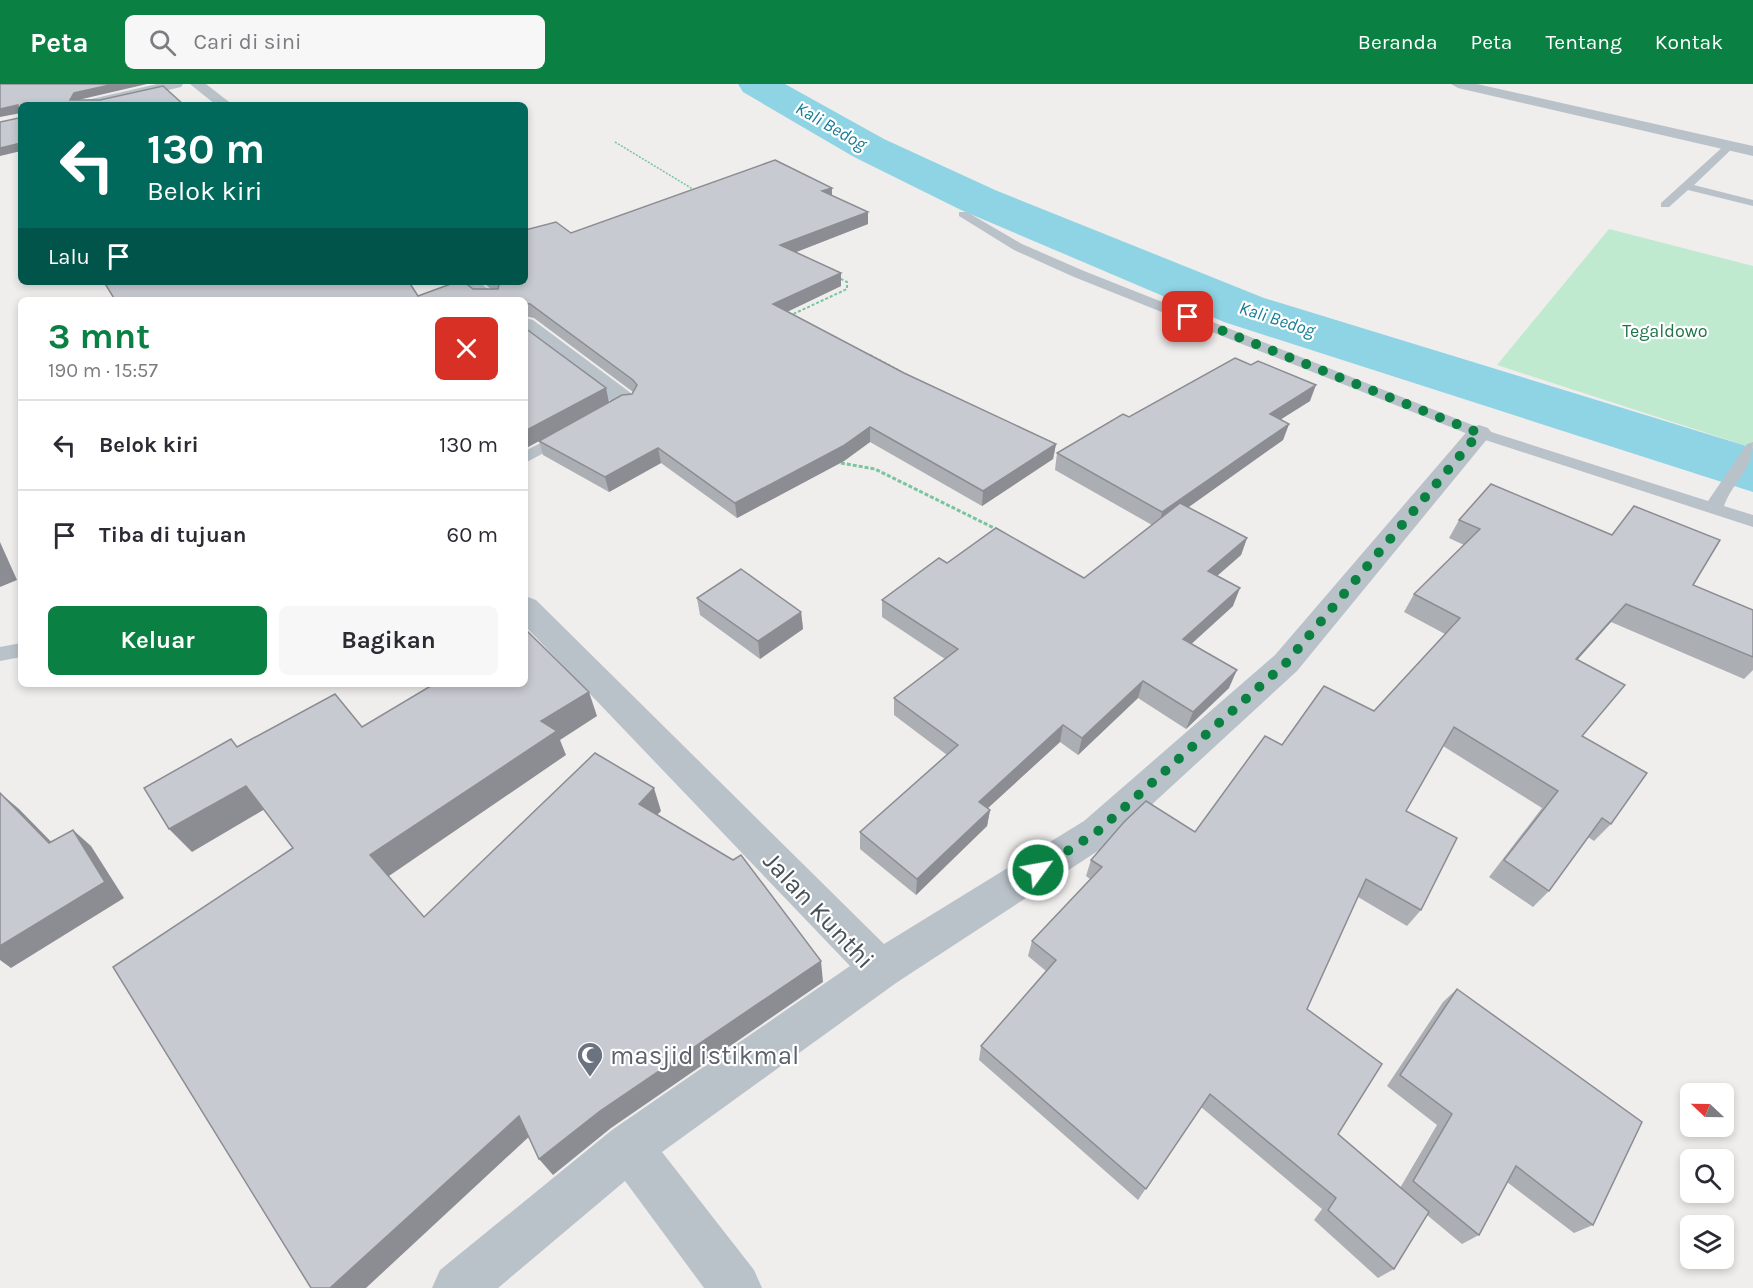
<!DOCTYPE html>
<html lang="id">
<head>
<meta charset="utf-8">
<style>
	:root { --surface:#fff; --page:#f7f7f7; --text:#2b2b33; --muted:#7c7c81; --line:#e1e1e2; --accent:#0b8043 }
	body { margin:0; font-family:Karla,sans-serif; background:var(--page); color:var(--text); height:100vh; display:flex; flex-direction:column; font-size:22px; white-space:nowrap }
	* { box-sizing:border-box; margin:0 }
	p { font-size:20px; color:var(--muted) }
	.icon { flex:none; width:33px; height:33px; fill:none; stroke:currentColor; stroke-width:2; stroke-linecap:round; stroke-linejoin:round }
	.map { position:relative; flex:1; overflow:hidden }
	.side { position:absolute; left:18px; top:213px; width:510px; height:390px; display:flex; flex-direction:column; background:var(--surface); border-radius:9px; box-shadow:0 3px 9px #0003 }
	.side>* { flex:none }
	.guide { position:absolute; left:18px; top:18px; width:510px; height:183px; border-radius:9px; box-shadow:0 3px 9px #0003; background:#00695c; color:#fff; overflow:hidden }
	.needle { width:39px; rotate:292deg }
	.buttons { position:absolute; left:1680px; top:999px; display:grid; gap:12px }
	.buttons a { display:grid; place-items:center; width:54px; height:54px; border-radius:9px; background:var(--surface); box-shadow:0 3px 9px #0003; font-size:30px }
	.pin { position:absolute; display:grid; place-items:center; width:51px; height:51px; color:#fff; margin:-26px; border-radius:12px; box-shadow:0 3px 9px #0006 }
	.me { position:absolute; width:66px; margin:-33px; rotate:58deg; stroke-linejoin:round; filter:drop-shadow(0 0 4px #0008) }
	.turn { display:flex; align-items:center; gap:21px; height:126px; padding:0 30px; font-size:27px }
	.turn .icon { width:78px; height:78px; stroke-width:2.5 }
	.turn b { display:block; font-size:42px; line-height:51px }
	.then { display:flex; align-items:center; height:57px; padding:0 30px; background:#0003; gap:12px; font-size:22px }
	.round { display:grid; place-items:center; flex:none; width:63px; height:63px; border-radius:9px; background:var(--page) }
	.summary { display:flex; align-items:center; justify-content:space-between; height:102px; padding:0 30px }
	h1 { font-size:36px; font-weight:700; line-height:45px; color:var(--accent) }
	.action { display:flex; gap:12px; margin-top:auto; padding:12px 30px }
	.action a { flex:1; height:69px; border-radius:9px; background:var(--accent); color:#fff; font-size:24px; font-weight:700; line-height:69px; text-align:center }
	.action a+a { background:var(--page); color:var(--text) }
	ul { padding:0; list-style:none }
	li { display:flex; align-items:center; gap:18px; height:90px; padding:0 30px; border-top:2px solid var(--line) }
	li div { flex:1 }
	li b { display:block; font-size:22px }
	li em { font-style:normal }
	header { display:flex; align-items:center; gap:36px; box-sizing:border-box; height:84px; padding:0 30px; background:var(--accent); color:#fff }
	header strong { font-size:28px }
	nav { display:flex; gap:33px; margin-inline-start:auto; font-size:21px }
	.search { width:420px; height:54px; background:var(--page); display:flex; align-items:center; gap:15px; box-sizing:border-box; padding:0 21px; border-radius:9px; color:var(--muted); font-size:22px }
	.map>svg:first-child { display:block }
	.green { fill:#bfeacf }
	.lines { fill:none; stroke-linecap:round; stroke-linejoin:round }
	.river { fill:#8fd4e4; fill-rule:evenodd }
	.path-far2 { stroke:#7ac59f; stroke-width:1.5; stroke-dasharray:2 1.5; stroke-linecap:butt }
	.path-far1 { stroke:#7ac59f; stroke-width:2; stroke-dasharray:3 2; stroke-linecap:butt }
	.path { stroke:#7ac59f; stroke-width:3; stroke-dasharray:4 2; stroke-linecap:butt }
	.service { fill:#bac2c9; fill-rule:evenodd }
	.minor { fill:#bac2c9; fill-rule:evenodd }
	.tertiary { fill:#bac2c9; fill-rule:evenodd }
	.wall { fill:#abaeb3 }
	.shaded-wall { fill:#8b8d92 }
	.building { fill:#c7cad0; stroke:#8b8d92; stroke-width:1.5 }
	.route { stroke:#0b8043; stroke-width:10; stroke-dasharray:0 18 }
	.labels { text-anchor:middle; stroke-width:4.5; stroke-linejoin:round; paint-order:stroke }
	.far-water-label { font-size:18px; font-style:italic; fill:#187d94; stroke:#fff }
	.far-park-label { font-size:18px; fill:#1e7447; stroke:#fff }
	.near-street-label { font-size:26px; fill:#475159; stroke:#fff }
	.near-worship-label { font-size:26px; fill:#5b616d; stroke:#fff; text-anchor:start }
</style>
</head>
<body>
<header>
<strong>Peta</strong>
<div class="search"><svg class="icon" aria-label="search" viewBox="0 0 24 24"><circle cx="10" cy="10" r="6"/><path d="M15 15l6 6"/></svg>Cari di sini</div>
<nav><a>Beranda</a><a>Peta</a><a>Tentang</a><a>Kontak</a></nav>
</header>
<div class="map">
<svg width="1753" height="1204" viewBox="0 0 1753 1204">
	<rect width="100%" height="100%" fill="#f0eded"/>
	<polygon class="green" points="1609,145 1753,182 1753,364 1497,281"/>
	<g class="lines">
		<polygon class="river" points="738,0 785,0 884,55 995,106 1264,214 1753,364 1753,408 1224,238 961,126 854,73 743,8"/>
		<polyline class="path-far2" points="615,58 696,107"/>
		<g class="path-far1">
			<polyline points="789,232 847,205 847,198 839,194"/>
			<polyline points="870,271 898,286"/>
		</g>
		<polyline class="path" points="835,378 875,385 998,446"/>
		<g class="service">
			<polygon points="1726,60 1735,62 1694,101 1753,116 1753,122 1688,106 1669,123 1661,123 1661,119"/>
			<path d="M959,128h8l55,32 62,27 401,159 223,71 39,-57 6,-2c0,28 -20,39 -29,64l29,9v12l-280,-91 -399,-159 -60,-27 -55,-34z"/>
			<polygon points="566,346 574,351 572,354 525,379 525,367"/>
			<polygon points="21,559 21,573 0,577 0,563"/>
		</g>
		<g class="minor">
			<polygon points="157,0 183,0 181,3 103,21 75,21 78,18"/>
			<polygon points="190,0 206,0 233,21 216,21"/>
			<polygon points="456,198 479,198 502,216 477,216"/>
			<polygon points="525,234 533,236 635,312 638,317 635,322 626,324 617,322 525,252"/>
			<polygon points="1479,341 1488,344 1492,349 1488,354 1297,587 1110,759 896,899 662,1068 754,1186 762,1204 704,1204 625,1097 498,1204 432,1204 440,1186 612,1046 850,882 525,542 525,512 536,516 884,860 1084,737 1275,571 1470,344"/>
		</g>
		<polygon class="tertiary" points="1451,0 1477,0 1753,62 1753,72 1458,4"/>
	</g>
	<g class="wall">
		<polygon points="832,104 832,112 868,140 796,168 841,189 841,202 787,228 904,289 1056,360 1053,375 982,422 870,358 844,377 737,434 661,379 609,408 543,371 539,357 528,363 525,361 525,244 606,304 609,318 632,310 633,308 534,234 525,232 525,216 115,216 418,212 473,205 491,205 487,202 486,198 525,198 571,149"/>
		<polygon points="1310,317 1281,335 1289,340 1283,356 1188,423 1247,454 1241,471 1217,492 1233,522 1191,560 1229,604 1186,645 1138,614 1078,671 1060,658 988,724 990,726 987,742 916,811 860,765 860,748 947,671 894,631 894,614 945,575 882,533 882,516 947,479 1084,494 1152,441 1055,386 1057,369 1129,333"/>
		<polygon points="1459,436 1693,501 1753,526 1753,586 1744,595 1611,538 1577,576 1582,652 1611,740 1594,757 1588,753 1549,807 1533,823 1489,793 1542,724 1443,662 1406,727 1421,826 1407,842 1358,813 1307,925 1338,1050 1400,1104 1437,1041 1387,1002 1443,918 1457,905 1593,1141 1574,1149 1507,1098 1479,1151 1462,1160 1427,1131 1394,1185 1378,1194 1314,1136 1322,1125 1201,1023 1138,1116 979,976 981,962 1046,887 1028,872 1032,857 1090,795 1086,792 1091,776 1195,748 1282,661 1374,627 1445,550 1404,528 1414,510 1464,461 1449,454"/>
		<polygon points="697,514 801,528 803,545 760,575 700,531"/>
	</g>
	<g class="shaded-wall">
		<polygon points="114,0 147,0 78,16 70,16 74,9"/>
		<polygon points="18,21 21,29 0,33 0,25"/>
		<polygon points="21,59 21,67 0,72 0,64"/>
		<polygon points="832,104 832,116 822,107"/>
		<polygon points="868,128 868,140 781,174 780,161"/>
		<polygon points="841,189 841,202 774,234 773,220"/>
		<polygon points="1316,301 1310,317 1264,346 1270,330"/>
		<polygon points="606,304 609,319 528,363 525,354 525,347"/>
		<polygon points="1289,340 1283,356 1158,445 1162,428"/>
		<polygon points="870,343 870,358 844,377 737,434 735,419"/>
		<polygon points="1056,360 1053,375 982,422 983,407"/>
		<polygon points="658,364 661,379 609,408 605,393"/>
		<polygon points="1247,454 1241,471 1202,505 1208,487"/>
		<polygon points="0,458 17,496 0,503"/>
		<polygon points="1240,504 1233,522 1177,573 1183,555"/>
		<polygon points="1626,520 1611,538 1562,593 1576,575"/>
		<polygon points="801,528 803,545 760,575 758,557"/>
		<polygon points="1237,586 1229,604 1186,645 1193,628"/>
		<polygon points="1143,597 1138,614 1078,671 1082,654"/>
		<polygon points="589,608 597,632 560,656 566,671 386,794 370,771 541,637"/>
		<polygon points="1063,641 1060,658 977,734 979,718"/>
		<polygon points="246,702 265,725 192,768 169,745"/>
		<polygon points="654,704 661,727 646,743 639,720"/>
		<polygon points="0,709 19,725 69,776 49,759"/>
		<polygon points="990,726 987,742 916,811 917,795"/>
		<polygon points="73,746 91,762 124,814 11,884 0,876 0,862"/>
		<polygon points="821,877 823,898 611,1044 553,1091 539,1075 600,1027"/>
		<polygon points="519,1032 533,1049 366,1204 330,1204"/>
	</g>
	<g class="building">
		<polygon points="0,0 114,0 74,9 70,16 100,16 163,2 184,21 21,21 21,59 0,64 0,38 19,34 18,21 0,25"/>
		<polygon points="775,76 832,104 822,107 868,128 780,161 841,189 773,220 904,289 1056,360 983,407 870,343 843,362 735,419 658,364 605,393 539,357 622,311 632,310 637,301 633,296 530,220 525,219 525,216 115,216 104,198 409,198 418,212 456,198 464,198 473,205 498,205 499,201 496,198 525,198 525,146 556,138 571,149"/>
		<polygon points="525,244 606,304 525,347"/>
		<polygon points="1235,274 1251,281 1258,277 1316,301 1270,330 1289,340 1162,428 1057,369 1123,330 1129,333"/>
		<polygon points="1491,400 1612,451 1634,422 1720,456 1693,501 1753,526 1753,573 1626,520 1576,575 1625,601 1582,652 1647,689 1611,740 1602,734 1549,807 1504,776 1558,707 1454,643 1406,727 1457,754 1421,826 1366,795 1307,925 1382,980 1338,1050 1429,1128 1394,1185 1328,1126 1336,1114 1210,1010 1146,1105 981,962 1056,876 1032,857 1102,783 1091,776 1124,738 1146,717 1195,748 1265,652 1282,661 1324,602 1374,627 1460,534 1414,510 1480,445 1459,436"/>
		<polygon points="1180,419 1247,454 1208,487 1240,504 1183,555 1237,586 1193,628 1143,597 1082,654 1063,641 979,718 990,726 917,795 860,748 958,661 894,614 958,565 882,516 939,474 947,479 996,444 1084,494"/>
		<polygon points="741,485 801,528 758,557 697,514"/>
		<polygon points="525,545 589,608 541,637 557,647 370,771 424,833 595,669 654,704 639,720 733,776 741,771 821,877 600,1027 539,1075 519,1032 330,1204 311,1204 113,883 293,764 246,702 169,745 144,704 231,655 237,663 335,610 362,643 434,600 525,600"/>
		<polygon points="0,709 49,759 73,746 105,798 0,862"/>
		<polygon points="1457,905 1642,1038 1593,1141 1516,1082 1479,1151 1413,1097 1452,1030 1400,991"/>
	</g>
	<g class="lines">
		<polyline class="route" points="1038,786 1097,748 1286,579 1479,349 1188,233"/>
	</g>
	<defs>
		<g id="mosque-pin" transform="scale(1.35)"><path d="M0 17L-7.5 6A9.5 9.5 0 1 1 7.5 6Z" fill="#6b7280" stroke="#fff"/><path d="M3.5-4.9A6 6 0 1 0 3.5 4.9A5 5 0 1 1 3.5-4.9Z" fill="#fff"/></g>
	</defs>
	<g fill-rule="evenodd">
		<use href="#mosque-pin" x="590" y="971"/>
	</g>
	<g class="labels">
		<g class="far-water-label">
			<text transform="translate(831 42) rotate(30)" y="6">Kali Bedog</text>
			<text transform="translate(1277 235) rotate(18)" y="6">Kali Bedog</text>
		</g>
		<g class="far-park-label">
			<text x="1665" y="253">Tegaldowo</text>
		</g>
		<g class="near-street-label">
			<text transform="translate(819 826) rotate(47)" y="9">Jalan Kunthi</text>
		</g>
		<g class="near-worship-label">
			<text x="610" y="980">masjid istikmal</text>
		</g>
	</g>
</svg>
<div class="buttons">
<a><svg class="needle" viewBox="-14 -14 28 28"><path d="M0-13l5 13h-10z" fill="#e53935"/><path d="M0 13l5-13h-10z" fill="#7c7c81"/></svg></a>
<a><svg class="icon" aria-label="search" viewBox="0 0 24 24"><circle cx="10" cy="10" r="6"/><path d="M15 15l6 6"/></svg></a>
<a><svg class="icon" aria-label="layers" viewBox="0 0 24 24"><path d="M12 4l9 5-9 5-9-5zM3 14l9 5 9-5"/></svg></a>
</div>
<div class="pin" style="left:1188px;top:233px;background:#d93025"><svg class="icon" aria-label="arrive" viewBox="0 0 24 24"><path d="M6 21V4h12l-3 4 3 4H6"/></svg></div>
<svg class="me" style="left:1038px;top:786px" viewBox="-20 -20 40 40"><circle r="17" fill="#0b8043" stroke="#fff" stroke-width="3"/><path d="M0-11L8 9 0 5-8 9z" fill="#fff"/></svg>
<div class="guide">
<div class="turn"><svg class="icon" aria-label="left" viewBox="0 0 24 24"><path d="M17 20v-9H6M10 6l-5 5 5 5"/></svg><div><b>130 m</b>Belok kiri</div></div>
<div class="then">Lalu<svg class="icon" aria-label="arrive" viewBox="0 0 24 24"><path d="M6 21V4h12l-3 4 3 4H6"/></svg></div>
</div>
<section class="side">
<div class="summary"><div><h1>3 mnt</h1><p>190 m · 15:57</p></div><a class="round" style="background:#d93025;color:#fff"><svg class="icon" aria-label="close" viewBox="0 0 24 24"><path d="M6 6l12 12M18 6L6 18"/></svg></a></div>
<ul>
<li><svg class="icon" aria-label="left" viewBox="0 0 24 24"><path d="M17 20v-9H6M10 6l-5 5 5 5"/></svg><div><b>Belok kiri</b></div><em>130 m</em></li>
<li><svg class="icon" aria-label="arrive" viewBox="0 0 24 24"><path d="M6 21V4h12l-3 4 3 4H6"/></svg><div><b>Tiba di tujuan</b></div><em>60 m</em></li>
</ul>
<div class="action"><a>Keluar</a><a>Bagikan</a></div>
</section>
</div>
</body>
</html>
